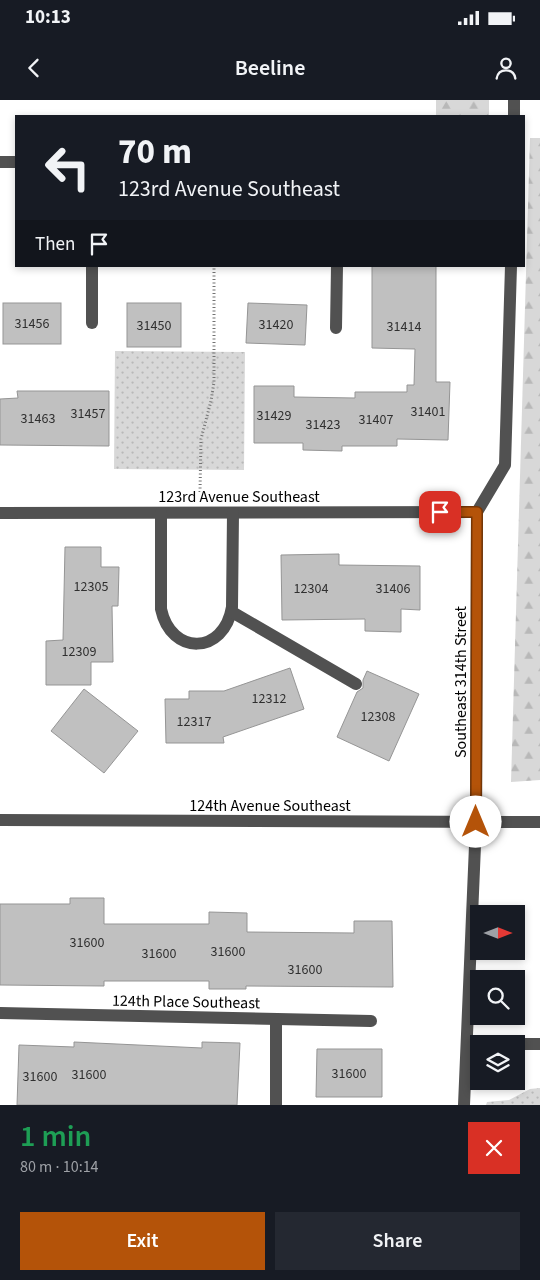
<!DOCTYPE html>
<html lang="en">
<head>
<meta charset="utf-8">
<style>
	:root { --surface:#171b24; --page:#242831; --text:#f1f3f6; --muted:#9ea1a6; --accent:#b45309 }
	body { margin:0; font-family:"Source Sans 3",sans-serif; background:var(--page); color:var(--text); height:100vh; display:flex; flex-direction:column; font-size:19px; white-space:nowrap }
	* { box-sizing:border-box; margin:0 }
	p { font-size:16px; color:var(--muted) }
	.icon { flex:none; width:28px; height:28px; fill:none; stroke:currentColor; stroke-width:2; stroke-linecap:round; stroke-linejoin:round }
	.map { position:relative; height:1005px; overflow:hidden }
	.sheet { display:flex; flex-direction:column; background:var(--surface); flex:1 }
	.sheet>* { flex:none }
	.banner { position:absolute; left:15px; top:15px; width:510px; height:152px; border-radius:0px; box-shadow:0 2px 8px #0003; background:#171b24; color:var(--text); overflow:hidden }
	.needle { width:32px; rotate:90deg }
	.tools { position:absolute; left:470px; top:805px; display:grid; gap:10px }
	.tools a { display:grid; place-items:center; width:55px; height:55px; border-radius:0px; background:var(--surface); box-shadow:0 2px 8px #0003; font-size:25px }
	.pin { position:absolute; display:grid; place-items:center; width:42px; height:42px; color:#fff; margin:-21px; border-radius:10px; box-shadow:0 2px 8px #0006 }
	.me { position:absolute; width:55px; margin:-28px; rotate:0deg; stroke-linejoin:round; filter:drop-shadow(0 0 4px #0008) }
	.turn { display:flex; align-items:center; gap:18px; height:105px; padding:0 20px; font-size:22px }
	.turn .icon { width:65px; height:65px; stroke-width:2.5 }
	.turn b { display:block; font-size:35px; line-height:42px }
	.then { display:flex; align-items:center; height:48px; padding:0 20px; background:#0003; gap:10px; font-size:19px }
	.round { display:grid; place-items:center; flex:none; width:52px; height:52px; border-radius:0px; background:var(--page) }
	.summary { display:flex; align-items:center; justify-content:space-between; height:85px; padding:0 20px }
	h1 { font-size:30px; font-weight:600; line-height:38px; color:#1e9e55 }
	.action { display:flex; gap:10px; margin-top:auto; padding:10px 20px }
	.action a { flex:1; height:58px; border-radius:0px; background:var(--accent); color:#fff; font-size:20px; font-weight:600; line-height:58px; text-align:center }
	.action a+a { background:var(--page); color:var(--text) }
	.status { display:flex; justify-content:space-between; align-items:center; height:35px; padding:0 25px; background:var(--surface); direction:ltr }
	.status svg { height:14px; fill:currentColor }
	header { display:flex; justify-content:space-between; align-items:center; height:65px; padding:0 20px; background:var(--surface); font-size:22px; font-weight:600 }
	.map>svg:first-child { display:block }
	.grass { fill:url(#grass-dots) }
	.forest { fill:url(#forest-firs) }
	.building { fill:#c0c0c0; stroke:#959595 }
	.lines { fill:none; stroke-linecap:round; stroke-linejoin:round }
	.path { stroke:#737373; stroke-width:3; stroke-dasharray:1 2.5; stroke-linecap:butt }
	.minor { stroke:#515151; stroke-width:12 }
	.route-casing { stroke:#753606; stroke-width:12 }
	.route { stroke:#b45309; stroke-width:9 }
	.labels { text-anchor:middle; stroke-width:5; stroke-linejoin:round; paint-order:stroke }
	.number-label { font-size:14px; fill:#303030 }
	.street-label { font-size:16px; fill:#000; stroke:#fff }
</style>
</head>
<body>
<div class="status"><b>10:13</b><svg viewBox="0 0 49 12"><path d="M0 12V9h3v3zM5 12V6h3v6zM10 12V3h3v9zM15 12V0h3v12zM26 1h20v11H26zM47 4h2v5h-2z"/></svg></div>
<header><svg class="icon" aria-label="back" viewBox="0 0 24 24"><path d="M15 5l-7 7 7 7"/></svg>Beeline<svg class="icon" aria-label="person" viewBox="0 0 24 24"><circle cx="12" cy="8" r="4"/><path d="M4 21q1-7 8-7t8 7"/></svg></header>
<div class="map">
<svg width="540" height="1005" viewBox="0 0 540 1005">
	<defs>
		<pattern id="grass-dots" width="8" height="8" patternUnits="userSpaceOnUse" patternTransform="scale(1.25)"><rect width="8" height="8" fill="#d8d8d8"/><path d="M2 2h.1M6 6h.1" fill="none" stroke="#b8b8b8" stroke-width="1.8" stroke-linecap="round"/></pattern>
		<pattern id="forest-firs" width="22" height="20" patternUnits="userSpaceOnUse" patternTransform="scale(1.25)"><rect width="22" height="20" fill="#d8d8d8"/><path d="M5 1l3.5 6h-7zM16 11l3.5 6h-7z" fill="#b8b8b8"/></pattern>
	</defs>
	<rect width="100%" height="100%" fill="#fff"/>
	<g class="grass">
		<polygon points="115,251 245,252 244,370 114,369"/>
		<polygon points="540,988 540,1005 486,1005 487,1002 509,1000 530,989"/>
	</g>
	<g class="forest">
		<rect x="436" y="0" width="53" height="16"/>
		<polygon points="530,38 540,38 540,680 511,682"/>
	</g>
	<g class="building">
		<polygon points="372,166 436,166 436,282 450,282 448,340 397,339 397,346 342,346 342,351 303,350 303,343 254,343 254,286 294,286 294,297 355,298 355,292 407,292 407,285 414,285 415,249 372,248"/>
		<rect x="3" y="203" width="58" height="41"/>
		<rect x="127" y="203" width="54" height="44"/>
		<polygon points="248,203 307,205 305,245 246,243"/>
		<polygon points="17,291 109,291 109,346 0,345 0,299 18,298"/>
		<polygon points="65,447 101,447 101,467 119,467 118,506 112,506 113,562 91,562 91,585 46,585 46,541 63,540"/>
		<polygon points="339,454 339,465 420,466 420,510 401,509 401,532 365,531 365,519 282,520 281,455"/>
		<polygon points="290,568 304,609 223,637 224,643 166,643 165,599 189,599 189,591 224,591"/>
		<polygon points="367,571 419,594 389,661 337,637 357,592 363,588 363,580"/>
		<polygon points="84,589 138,631 104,673 51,631"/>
		<polygon points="70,798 104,798 104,824 209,824 209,812 247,813 247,832 354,833 354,821 392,821 393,887 246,886 246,889 209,889 209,881 104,881 104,886 0,885 0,804 70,804"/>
		<polygon points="74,942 202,948 202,942 240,943 237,1005 17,1005 19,945 74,947"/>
		<polygon points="317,949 382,949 382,997 316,997"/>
	</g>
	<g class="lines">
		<polyline class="path" points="200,392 201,339 211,301 214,282 214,166"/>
		<g class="minor">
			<polyline points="514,0 514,16"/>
			<polyline points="0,62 16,62"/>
			<polyline points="92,223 92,166"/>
			<polyline points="336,228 337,166"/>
			<polyline points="0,413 477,412"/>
			<path d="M161,413v96c10,47 63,46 71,-2l1,-94"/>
			<polyline points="232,512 356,584"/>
			<polyline points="0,720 540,722"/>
			<polyline points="0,913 371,921"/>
			<polyline points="516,944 540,944"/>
			<polyline points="276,1005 276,919"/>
			<polyline points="464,1005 476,722 477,412 505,365 511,166"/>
		</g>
	</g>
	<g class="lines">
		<g class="route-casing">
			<polyline id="route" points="440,412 477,412 476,722"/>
		</g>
		<use href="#route" class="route"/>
	</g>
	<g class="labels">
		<g class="number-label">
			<text x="32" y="228">31456</text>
			<text x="276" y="229">31420</text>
			<text x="154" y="230">31450</text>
			<text x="404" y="231">31414</text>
			<text x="428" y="316">31401</text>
			<text x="88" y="318">31457</text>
			<text x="274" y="320">31429</text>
			<text x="38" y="323">31463</text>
			<text x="376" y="324">31407</text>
			<text x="323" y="329">31423</text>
			<text x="91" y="491">12305</text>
			<text x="311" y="493">12304</text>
			<text x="393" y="493">31406</text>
			<text x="79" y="556">12309</text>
			<text x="269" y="603">12312</text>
			<text x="378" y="621">12308</text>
			<text x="194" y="626">12317</text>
			<text x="87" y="847">31600</text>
			<text x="228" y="856">31600</text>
			<text x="159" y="858">31600</text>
			<text x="305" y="874">31600</text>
			<text x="349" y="978">31600</text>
			<text x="89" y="979">31600</text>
			<text x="40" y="981">31600</text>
		</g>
		<g class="street-label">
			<text x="239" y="402">123rd Avenue Southeast</text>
			<text transform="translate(460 582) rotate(-90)" y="6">Southeast 314th Street</text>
			<text x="270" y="711">124th Avenue Southeast</text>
			<text transform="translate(186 901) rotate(1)" y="6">124th Place Southeast</text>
		</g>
	</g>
</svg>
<div class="tools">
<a><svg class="needle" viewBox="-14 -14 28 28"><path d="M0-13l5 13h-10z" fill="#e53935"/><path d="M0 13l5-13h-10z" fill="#9ea1a6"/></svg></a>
<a><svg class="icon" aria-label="search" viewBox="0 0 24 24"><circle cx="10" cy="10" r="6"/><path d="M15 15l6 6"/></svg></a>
<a><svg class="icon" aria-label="layers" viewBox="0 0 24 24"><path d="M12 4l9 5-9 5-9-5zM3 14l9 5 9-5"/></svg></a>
</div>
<div class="pin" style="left:440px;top:412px;background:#d93025"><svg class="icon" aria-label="arrive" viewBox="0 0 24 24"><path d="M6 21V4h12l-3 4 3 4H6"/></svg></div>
<svg class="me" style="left:476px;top:722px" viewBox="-20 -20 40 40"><circle r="19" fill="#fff"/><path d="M0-13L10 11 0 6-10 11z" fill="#b45309"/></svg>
<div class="banner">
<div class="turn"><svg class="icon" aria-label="left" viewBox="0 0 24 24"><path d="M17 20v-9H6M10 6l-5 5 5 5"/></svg><div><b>70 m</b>123rd Avenue Southeast</div></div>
<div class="then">Then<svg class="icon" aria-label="arrive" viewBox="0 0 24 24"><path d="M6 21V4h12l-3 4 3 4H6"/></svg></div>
</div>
</div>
<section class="sheet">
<div class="summary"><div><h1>1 min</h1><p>80 m · 10:14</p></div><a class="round" style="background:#d93025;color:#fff"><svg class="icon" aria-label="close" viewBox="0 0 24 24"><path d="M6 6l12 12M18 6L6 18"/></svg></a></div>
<div class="action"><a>Exit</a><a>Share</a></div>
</section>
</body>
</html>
